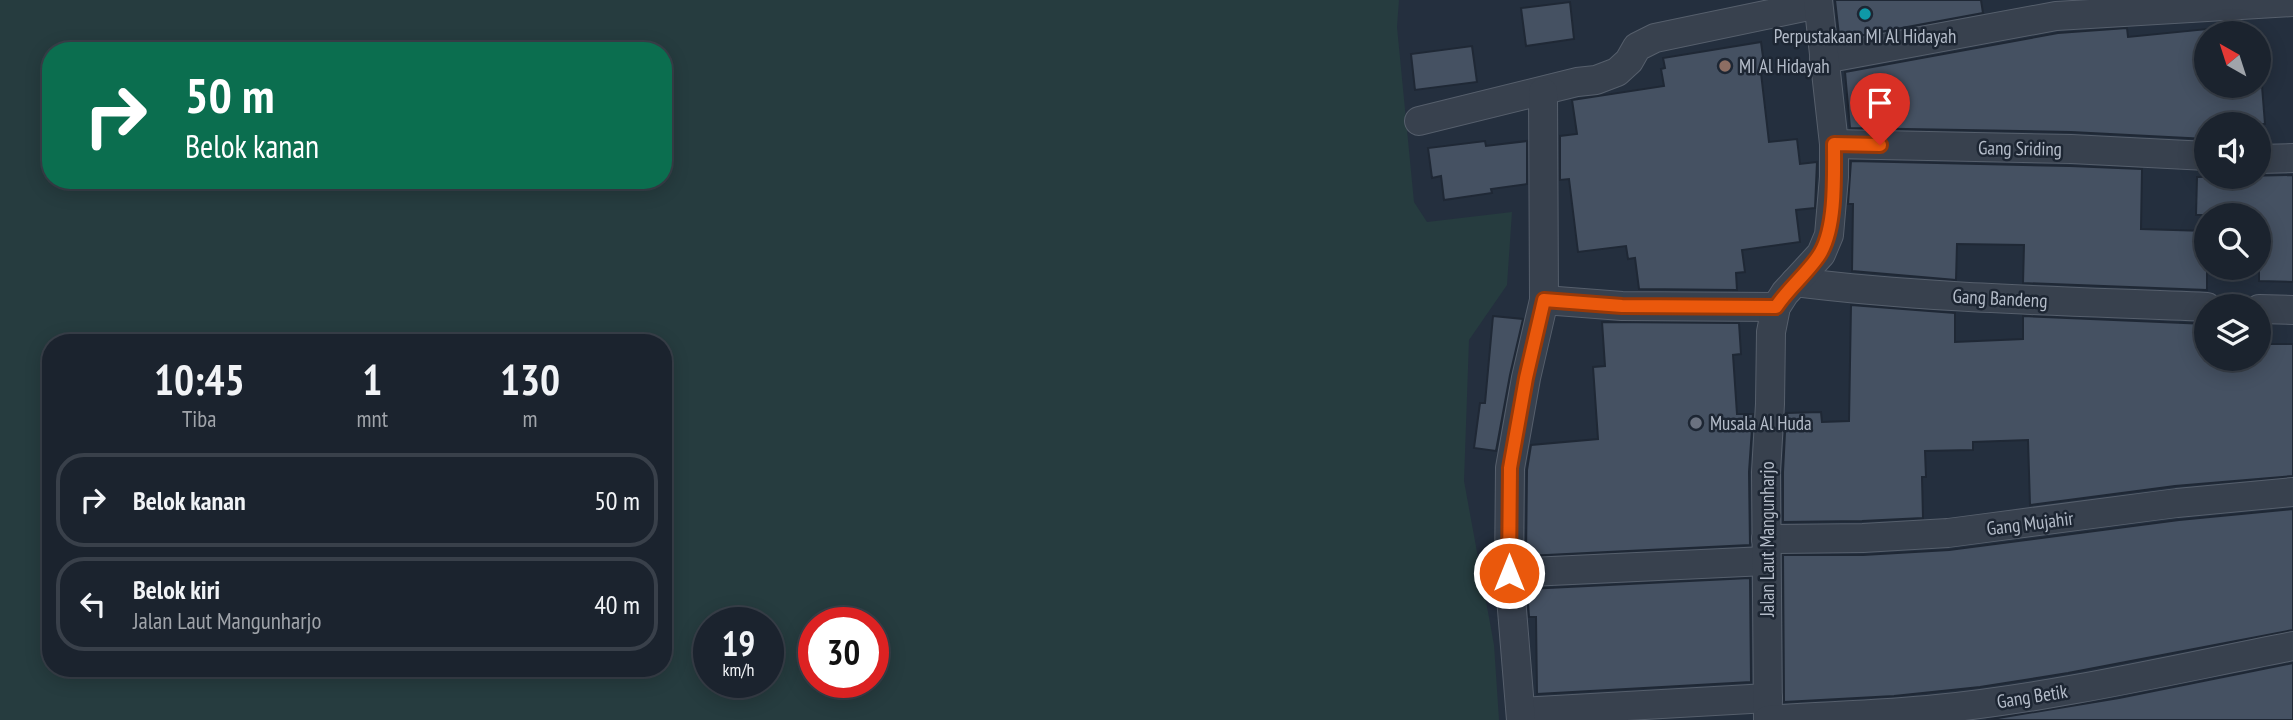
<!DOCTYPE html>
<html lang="id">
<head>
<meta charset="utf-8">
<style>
	:root { --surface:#1b232e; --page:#242b36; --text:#f1f3f6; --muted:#a0a4aa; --line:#39404a }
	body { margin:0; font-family:"PT Sans Narrow",sans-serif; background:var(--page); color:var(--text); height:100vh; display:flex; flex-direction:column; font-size:26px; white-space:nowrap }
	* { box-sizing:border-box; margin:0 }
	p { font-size:23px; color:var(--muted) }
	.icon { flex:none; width:38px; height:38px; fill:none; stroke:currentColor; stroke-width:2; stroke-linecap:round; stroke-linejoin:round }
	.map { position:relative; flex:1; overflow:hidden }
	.panel { position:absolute; left:42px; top:334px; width:630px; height:343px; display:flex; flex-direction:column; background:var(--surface); border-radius:28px; box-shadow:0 4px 18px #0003,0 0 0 2px var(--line) }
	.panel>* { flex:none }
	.hud { position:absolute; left:42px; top:42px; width:630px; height:147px; border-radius:28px; box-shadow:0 4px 18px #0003,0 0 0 2px var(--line); background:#0b6e4f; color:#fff; overflow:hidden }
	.needle { width:46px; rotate:321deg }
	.fabs { position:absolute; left:2194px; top:21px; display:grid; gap:14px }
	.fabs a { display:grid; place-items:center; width:77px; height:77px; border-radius:50%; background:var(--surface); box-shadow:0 4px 18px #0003,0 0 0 2px var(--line); font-size:35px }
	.speed { position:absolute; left:693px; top:607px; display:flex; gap:14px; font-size:35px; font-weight:700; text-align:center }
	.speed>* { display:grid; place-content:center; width:91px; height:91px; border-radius:50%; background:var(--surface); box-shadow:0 4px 18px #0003,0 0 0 2px var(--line); line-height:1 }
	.speed small { font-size:18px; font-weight:400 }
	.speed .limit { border:10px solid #d22; background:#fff; color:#111 }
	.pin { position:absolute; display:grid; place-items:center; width:60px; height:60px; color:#fff; margin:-72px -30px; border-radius:50% 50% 50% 0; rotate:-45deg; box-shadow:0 0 7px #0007 }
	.pin .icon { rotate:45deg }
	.me { position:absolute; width:77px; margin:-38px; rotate:0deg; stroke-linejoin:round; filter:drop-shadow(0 0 5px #0008) }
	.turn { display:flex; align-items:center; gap:24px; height:147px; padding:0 28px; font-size:32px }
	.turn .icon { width:91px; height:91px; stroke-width:2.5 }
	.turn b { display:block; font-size:49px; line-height:60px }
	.eta { display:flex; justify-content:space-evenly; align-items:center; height:119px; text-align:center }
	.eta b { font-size:42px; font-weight:800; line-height:49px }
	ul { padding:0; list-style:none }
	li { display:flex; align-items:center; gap:21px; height:94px; margin:0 14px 10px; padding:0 14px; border:4px solid var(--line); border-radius:28px }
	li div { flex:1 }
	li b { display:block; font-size:26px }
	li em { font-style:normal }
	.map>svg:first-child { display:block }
	.green { fill:#263c3f; fill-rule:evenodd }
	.building { fill:#455162; stroke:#1f2835; stroke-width:2 }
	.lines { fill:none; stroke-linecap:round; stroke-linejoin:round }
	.street-casing { stroke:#565f6c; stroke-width:30 }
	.street { stroke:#38414e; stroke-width:28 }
	.route-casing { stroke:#983908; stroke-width:18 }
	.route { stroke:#ea580c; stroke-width:12 }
	.culture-dot { fill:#0f9aa8; stroke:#1d2633; stroke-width:2.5 }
	.education-dot { fill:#8d6e63; stroke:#1d2633; stroke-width:2.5 }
	.worship-dot { fill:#6b7280; stroke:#1d2633; stroke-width:2.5 }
	.labels { text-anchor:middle; stroke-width:5; stroke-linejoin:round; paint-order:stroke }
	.poi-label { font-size:19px; fill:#b4bcc9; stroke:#1d2633; text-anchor:start }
	.street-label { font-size:19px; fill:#b4bcc9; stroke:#1d2633 }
</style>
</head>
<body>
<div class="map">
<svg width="2293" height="720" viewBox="0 0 2293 720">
	<rect width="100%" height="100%" fill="#242f3e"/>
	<path class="green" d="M0,0h1399l-2,27 17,175 13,20 85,-10 -5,73 -38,55 -5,141 30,164 5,75h-1499zM51,51h612v129h-612zM51,343h612v325h-612zM709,623h59v59h-59zM814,623h59v59h-59z"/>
	<g class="building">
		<polygon points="1835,0 1981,0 1983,13 1842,39 1841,34 1839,35"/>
		<polygon points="1570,2 1574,39 1526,46 1521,8"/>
		<polygon points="2127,28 2128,37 2207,29 2207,86 2262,86 2265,124 2207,124 2207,139 2071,132 1850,128 1845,72 2058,33"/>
		<polygon points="1761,42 1765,72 1761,73 1769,142 1797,139 1800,164 1817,162 1815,208 1796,210 1800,242 1742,250 1745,272 1736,273 1737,290 1639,289 1635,258 1628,259 1626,246 1578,252 1569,179 1560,180 1560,136 1577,134 1572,100 1664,86 1661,69 1665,68 1663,58"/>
		<polygon points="1472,46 1477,82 1415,90 1411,54"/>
		<polygon points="1485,141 1486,146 1527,141 1527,184 1491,189 1492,193 1444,200 1441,176 1432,178 1428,148"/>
		<polygon points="1851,161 2070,166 2142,169 2141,229 2207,231 2207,290 2023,283 2024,245 1957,244 1956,280 1852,271 1853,204 1848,204"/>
		<polygon points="2293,175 2293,282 2259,281 2259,215 2196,215 2197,177"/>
		<polygon points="1851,305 1955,313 1955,342 2023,339 2023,316 2207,324 2207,359 2259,359 2259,344 2293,344 2293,476 2175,486 2030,505 2028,440 1973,442 1973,450 1925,451 1926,477 1922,477 1923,518 1862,521 1783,522 1783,472 1786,413 1821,412 1822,422 1849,421"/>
		<polygon points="1493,316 1523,319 1510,375 1496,451 1474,448 1480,403 1485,403"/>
		<polygon points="1602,322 1739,323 1741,354 1733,355 1737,414 1753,414 1749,472 1750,545 1526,556 1527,470 1531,445 1598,439 1593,367 1605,366"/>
		<polygon points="2293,509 2293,630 2068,673 1980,687 1894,696 1784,702 1783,555 1863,555 1949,550 2179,520"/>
		<polygon points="1750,578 1751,682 1537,694 1536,617 1529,617 1527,589"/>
		<polygon points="2293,663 2293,720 1986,720 2119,698"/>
	</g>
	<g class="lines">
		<g class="street-casing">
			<g id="street">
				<polyline points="1824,59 2056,16 2293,2"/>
				<polyline points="1419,121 1577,82 1596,80 1617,72 1629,61 1637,47 1655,38 1818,4"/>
				<polyline points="1834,144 2071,149 2207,156"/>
				<polyline points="2259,159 2293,158"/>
				<path d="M1795,282c136,17 274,19 412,25"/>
				<polyline points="1544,300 1622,306 1776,307"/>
				<polyline points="2259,309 2293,310"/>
				<polyline points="1766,539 1863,538 1948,533 2177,503 2293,492"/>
				<polyline points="1509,573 1766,561"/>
				<polyline points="1521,712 1768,698"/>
				<polyline points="1521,720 1509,573 1510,468 1526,378 1544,300 1543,92"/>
				<polyline points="1768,720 1766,472 1770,404 1771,332 1776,307 1785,293 1821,254 1829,235 1834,177 1834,144 1818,0"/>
				<path d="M1768,720c56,-4 113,-5 169,-11 120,-12 238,-40 356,-63"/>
			</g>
		</g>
		<use href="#street" class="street"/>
	</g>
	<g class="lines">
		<g class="route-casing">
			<path id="route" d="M1509,573l1,-105 16,-90 18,-78 78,6 154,1c12,-19 35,-37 45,-55 15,-27 13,-76 13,-108l46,1"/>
		</g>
		<use href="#route" class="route"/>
	</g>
	<circle class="culture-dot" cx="1865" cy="14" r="7"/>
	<circle class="education-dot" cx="1725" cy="66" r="7"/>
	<circle class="worship-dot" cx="1696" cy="423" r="7"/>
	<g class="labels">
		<g class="poi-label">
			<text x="1865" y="43" text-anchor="middle">Perpustakaan MI Al Hidayah</text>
			<text x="1739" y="73">MI Al Hidayah</text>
			<text x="1710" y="430">Musala Al Huda</text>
		</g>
		<g class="street-label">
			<text transform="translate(2020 148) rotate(1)" y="7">Gang Sriding</text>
			<text transform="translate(2000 298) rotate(3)" y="7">Gang Bandeng</text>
			<text transform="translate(2030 523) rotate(-7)" y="7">Gang Mujahir</text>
			<text transform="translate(1767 539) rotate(-90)" y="7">Jalan Laut Mangunharjo</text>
			<text transform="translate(2032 696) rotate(-9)" y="7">Gang Betik</text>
		</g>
	</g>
</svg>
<div class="fabs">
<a><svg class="needle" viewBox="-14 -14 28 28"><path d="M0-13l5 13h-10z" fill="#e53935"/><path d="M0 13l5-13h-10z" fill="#a0a4aa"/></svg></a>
<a><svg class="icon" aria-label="sound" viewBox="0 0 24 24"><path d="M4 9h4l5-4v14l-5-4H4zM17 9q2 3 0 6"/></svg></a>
<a><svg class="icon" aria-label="search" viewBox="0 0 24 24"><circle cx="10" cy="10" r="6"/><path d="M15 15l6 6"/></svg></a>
<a><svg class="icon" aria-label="layers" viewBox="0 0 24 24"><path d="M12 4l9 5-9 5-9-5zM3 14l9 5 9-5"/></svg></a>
</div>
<div class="speed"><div>19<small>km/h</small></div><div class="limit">30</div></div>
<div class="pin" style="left:1880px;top:145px;background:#d93025"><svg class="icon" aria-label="arrive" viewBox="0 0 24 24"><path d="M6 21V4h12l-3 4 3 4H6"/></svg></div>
<svg class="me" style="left:1509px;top:573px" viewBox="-20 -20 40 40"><circle r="17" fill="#ea580c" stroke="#fff" stroke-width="3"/><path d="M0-11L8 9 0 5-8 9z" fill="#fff"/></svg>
<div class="hud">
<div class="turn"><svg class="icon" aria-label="right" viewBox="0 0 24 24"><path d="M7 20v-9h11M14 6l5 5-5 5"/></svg><div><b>50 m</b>Belok kanan</div></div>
</div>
<section class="panel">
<div class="eta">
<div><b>10:45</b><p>Tiba</p></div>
<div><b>1</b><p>mnt</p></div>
<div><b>130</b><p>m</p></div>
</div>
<ul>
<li><svg class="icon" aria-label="right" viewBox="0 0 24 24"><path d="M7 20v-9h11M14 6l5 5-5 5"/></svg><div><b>Belok kanan</b></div><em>50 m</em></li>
<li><svg class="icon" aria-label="left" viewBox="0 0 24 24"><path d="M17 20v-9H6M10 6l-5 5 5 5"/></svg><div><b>Belok kiri</b><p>Jalan Laut Mangunharjo</p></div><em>40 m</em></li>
</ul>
</section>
</div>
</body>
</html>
